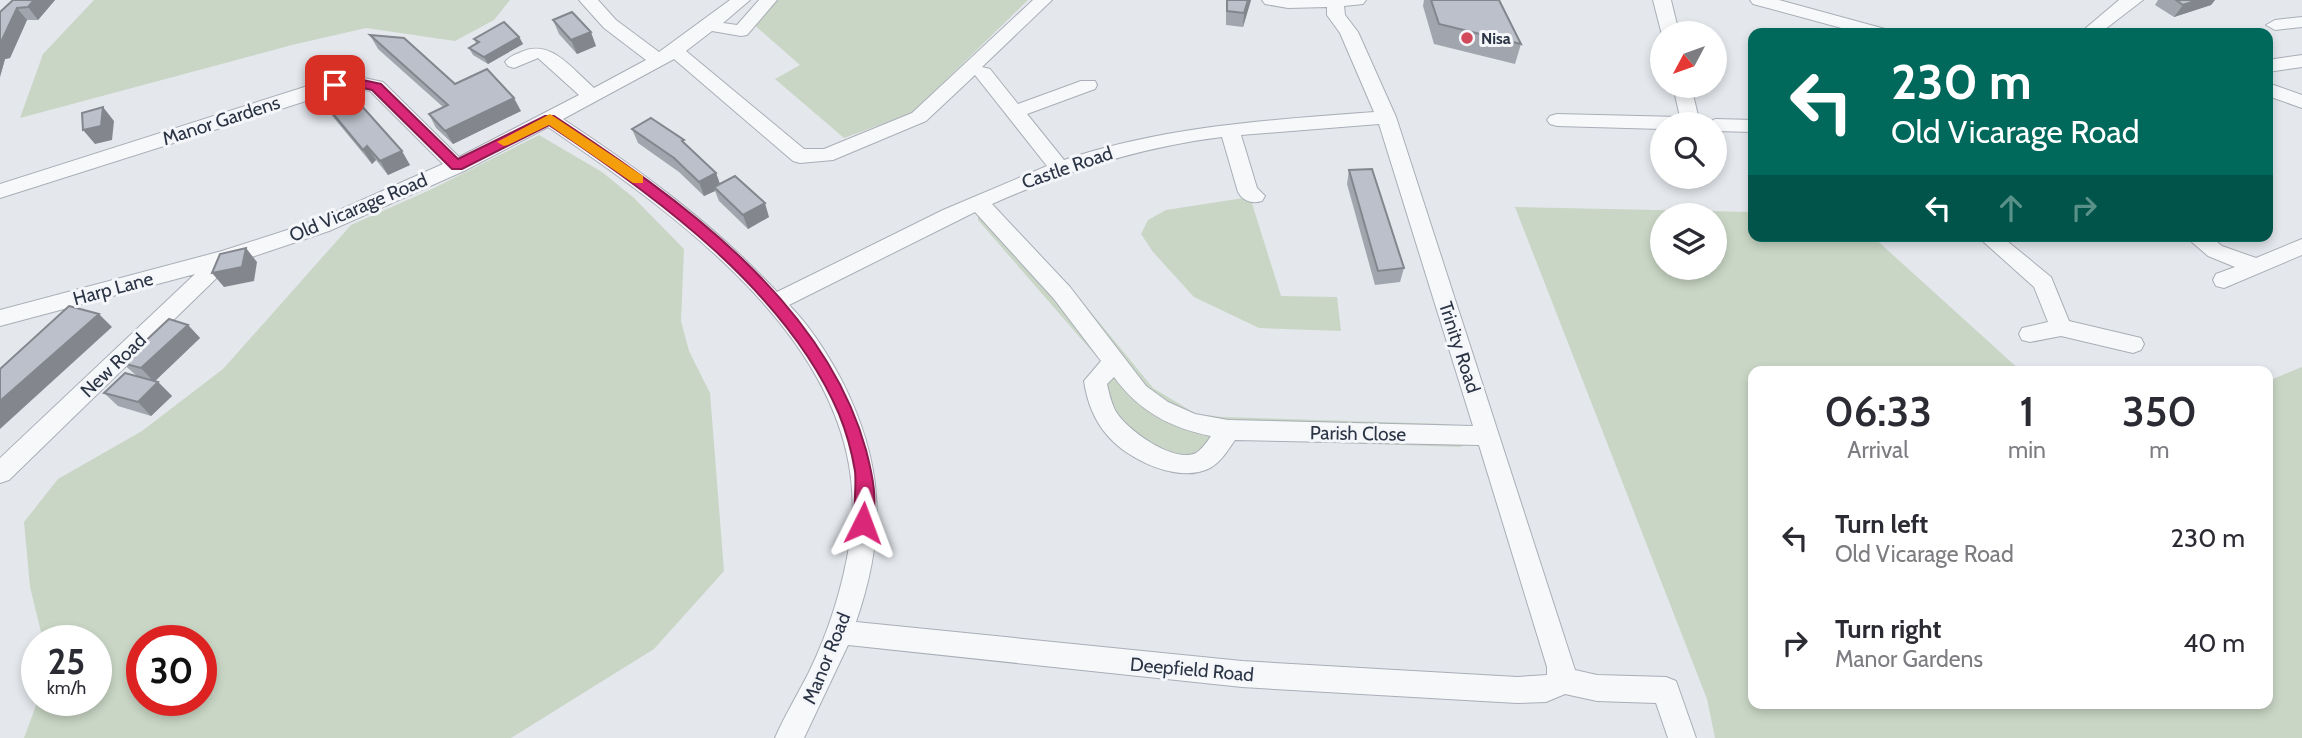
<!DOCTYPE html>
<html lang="en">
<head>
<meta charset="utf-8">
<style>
	:root { --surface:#fff; --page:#f2f2f3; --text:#2b2b33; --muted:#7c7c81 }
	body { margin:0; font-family:Cabin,sans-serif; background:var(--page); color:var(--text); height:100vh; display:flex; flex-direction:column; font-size:26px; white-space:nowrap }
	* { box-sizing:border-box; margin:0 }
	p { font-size:23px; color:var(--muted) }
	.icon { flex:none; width:38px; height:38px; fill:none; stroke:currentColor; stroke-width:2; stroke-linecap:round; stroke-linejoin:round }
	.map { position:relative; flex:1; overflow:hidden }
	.sheet { position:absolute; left:1748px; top:366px; width:525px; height:343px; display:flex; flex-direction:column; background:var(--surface); border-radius:14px; box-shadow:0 4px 10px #0003 }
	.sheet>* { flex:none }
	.guide { position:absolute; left:1748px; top:28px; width:525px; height:214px; border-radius:14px; box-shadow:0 4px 10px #0003; background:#00695c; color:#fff; overflow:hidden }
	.needle { width:46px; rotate:229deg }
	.tools { position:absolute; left:1650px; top:21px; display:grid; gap:14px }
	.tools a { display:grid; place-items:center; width:77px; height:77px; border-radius:50%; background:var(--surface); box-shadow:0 4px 10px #0003; font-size:35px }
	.speed { position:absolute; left:21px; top:625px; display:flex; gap:14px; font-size:35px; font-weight:700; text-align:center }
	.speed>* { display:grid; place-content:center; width:91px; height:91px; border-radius:50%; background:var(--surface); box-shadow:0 4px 10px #0003; line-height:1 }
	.speed small { font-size:18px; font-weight:400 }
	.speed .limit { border:10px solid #d22; background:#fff; color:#111 }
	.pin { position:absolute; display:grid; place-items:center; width:60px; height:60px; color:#fff; margin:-30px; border-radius:14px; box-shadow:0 4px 10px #0006 }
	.me { position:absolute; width:77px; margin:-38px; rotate:3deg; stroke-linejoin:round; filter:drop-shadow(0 0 5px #0008) }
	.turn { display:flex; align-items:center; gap:24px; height:147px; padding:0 28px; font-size:32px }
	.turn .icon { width:91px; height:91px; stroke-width:2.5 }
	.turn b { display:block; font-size:49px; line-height:60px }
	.lanes { display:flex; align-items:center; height:66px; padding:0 28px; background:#0003; justify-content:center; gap:35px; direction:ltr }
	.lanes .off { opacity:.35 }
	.eta { display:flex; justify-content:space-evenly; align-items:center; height:119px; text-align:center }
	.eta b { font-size:42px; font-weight:600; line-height:49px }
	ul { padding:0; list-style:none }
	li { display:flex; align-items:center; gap:21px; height:105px; padding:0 28px }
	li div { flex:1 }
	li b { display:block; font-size:26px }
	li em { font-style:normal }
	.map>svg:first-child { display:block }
	.green { fill:#c9d6c5; fill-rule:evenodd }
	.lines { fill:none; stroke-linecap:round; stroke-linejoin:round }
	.minor-casing { stroke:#a9aeb7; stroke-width:2 }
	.minor { fill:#f7f8fa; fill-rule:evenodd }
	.wall { fill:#a1a5ae }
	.shaded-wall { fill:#83868d }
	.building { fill:#bbc0ca; stroke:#83868d; stroke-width:2 }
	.route { fill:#db2777; stroke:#8e194d; stroke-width:2 }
	.slow { fill:#f59e0b }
	.poi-dot { fill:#d1495b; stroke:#f4f6f9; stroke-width:2.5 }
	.labels { text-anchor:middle; stroke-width:6; stroke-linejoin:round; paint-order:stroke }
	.far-poi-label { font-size:16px; font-weight:bold; fill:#2b3445; stroke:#f4f6f9; text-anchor:start }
	.street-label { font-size:19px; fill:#2b3445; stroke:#f4f6f9 }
</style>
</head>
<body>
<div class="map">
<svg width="2302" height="738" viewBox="0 0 2302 738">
	<rect width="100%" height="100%" fill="#e4e7ec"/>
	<g class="green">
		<polygon points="94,0 510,0 494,20 455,41 366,28 292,45 20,118 43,54"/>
		<polygon points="776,0 1028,0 912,113 844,138 775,79 800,65 753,24"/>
		<path d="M539,135l63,37 32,26 50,51 -3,72 8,30 21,42 14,178 -70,78 -143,89h-487l14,-38h58v-60h-53l-13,-53 -6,-65 34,-43 84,-48 81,-62 128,-144 81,-36zM142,640h59v60h-59z"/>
		<polygon points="1250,197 1281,296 1337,297 1341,331 1259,328 1194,297 1153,252 1141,234 1148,220 1166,210"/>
		<polygon points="978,202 1018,246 1033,247 1072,289 1153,388 1196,414 1223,417 1446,424 1488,436 1460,447 1251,440 1229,430 1208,457 1168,460 1098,402 1114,362 1097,357 978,220"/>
		<path d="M1515,207l238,5 1,24h118l149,135h-267v333h514v-323l34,-14v371h-587l-8,-39zM1662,215h53v53h-53z"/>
	</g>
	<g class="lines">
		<g class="minor-casing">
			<g id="minor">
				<path d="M579,0h19l18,20 43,32 71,-52h20l-27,23 14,2 22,-25h18l-30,35 -6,1 -29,-5 -26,20 118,98h20l88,-36 121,-113h19l-70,67 8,2 28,35 63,-23h14l2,4 -2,4 -68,25 37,46c101,-34 205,-40 310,-48l-34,-79 -13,-18v-8l-39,1 -23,-4 -3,-4h104l-3,4 -19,2 1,9 13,17 38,85 179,553 22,5 69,2 10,4 20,57h-28l-12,-35 -59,-2 -32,-7 -19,8 -29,1 -275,-16 -394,-42 -44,93h-29c10,-23 23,-44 34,-66 20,-41 34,-86 41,-131 28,-185 -169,-323 -302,-414l-84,44 -135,60 -98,33 -222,216 -9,3v-25l195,-184 -195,52v-16l222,-59 93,-30 128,-57 -73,-73 -20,-4 -350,111v-14l314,-100 36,-9 33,7 76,75 120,-62 -41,-37 -24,10 -6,-2 -3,-4c4,-5 8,-7 14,-9 31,-16 52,15 75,35l52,-28 -42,-32zM674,59l119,102 7,2 33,-3 93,-39 49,-46 72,91 -104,44 -166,82c-63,-68 -137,-122 -214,-173zM1379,124l94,302 -245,-6 -33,-6 -27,-12 -22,-16 -76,-99 -78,-83c74,-33 149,-57 230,-67l16,55c5,9 14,12 24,9l3,-5 -8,-8 -16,-53zM975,212l79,87 47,62 -17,20c3,20 10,39 23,54 21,25 72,49 103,33 11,-6 18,-18 25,-28l244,5 68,222v8l-30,2 -275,-16 -386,-39c31,-90 28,-159 -15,-243 -14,-26 -31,-53 -52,-74zM1114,377c25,34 56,51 97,59 -4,6 -9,13 -15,17 -22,11 -71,-24 -81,-43 -4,-8 -6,-17 -8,-26z"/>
				<polygon points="1653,0 1671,0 1679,33 1662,35"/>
				<polygon points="1750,0 1779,0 1885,29 1888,33 1860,33 1753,4"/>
				<polygon points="2119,0 2143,0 2100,33 2080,33"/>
				<polygon points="2302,17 2302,27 2275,30 2266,25 2275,20"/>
				<polygon points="2302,55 2302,67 2268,72 2268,60"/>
				<polygon points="2268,83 2302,95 2302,108 2268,96"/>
				<polygon points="1673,86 1691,86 1700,124 1662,124 1662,129 1557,126 1550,124 1547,120 1550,116 1557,114 1680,117"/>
				<polygon points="1715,119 1754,120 1754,132 1715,131 1715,124 1706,124"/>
				<polygon points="1977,236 2001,236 2051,277 2069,321 2141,338 2144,344 2141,350 2133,353 2061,336 2030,342 2022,340 2019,334 2022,328 2048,322 2034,287"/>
				<polygon points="2185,236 2210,236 2222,246 2256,258 2302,239 2302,255 2224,288 2216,286 2213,280 2216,274 2235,267 2208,256"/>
			</g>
		</g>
		<use href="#minor" class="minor"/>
	</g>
	<g class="wall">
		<polygon points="13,0 55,0 38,20 27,20 10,58 5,59 0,77"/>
		<polygon points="1226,0 1251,0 1243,27 1226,25"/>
		<polygon points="1424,0 1499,0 1521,44 1515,64 1434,44 1423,6"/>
		<polygon points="2158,0 2215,0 2211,5 2174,17 2155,5"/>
		<polygon points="553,20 596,46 577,54 559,34"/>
		<polygon points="370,35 455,84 521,111 453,144 436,128 429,114 443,107 378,49"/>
		<polygon points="519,37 523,44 488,64 473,55 469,48 476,43 474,39"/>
		<polygon points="315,92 349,99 353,107 410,165 388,175 376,160 372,164 324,106"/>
		<polygon points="632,129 686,144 716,173 720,184 769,217 748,229 719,201 715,191 704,196 679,172 638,143"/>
		<polygon points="1349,170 1404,268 1400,282 1375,285 1347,184"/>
		<polygon points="188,325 200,338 155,381 158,382 172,396 151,416 118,406 104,393 137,376 122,363"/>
	</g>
	<g class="shaded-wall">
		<polygon points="34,0 55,0 38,20 28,7"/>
		<polygon points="1248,0 1251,0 1243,27 1244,13"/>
		<polygon points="2197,0 2215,0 2211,5 2174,17 2183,5"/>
		<polygon points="17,8 27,20 10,58 5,59 0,77 0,44"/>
		<polygon points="591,32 596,46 577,54 571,40"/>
		<polygon points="519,37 523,44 488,64 484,57"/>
		<polygon points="341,85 349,99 359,122 350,108"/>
		<polygon points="514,98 521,111 453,144 445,131"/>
		<polygon points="103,107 114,121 112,140 95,144 83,130"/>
		<polygon points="367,146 376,160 372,164 363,150"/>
		<polygon points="402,151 410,165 388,175 380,161"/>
		<polygon points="716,173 721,187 714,187 715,191 704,196 699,182"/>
		<polygon points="765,203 769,217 748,229 743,215"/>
		<polygon points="246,248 257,262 254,281 224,287 212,273"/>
		<polygon points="99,314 112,327 0,429 0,401"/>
		<polygon points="188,325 200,338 154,382 141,368"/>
		<polygon points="158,382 172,396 151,416 138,402"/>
	</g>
	<g class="building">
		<polygon points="13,0 34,0 28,7 17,8 0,44 0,12"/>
		<polygon points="1227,0 1248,0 1244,13 1227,11"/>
		<polygon points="1431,0 1499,0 1521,44 1439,24"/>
		<polygon points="2176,0 2197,0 2183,5"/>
		<polygon points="572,12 591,32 571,40 553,20"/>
		<polygon points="504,22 519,37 484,57 469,48 479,42 474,39"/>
		<polygon points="370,35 404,38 455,84 487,69 514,98 445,131 429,114 448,105"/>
		<polygon points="341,85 350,108 360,104 402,151 380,161 367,146 363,150 315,92"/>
		<polygon points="103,107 101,126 83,130 82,113"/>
		<polygon points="651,118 684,140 682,141 716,173 699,182 674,158 632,129"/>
		<polygon points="1372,169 1404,268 1378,271 1349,170"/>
		<polygon points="735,176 765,203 743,215 714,187"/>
		<polygon points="246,248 242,267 212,273 220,254"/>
		<polygon points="69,306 99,314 0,401 0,369"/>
		<polygon points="169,319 188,325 141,368 122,363"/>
		<polygon points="125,373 158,382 138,402 104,393"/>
	</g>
	<path class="route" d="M349,77l32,7 77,75 87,-43h9c123,81 271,185 312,334 6,23 14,56 3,79l-6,2 -7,-2c-4,-10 1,-44 -1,-58 -3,-18 -9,-40 -16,-57 -52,-122 -183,-218 -290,-289l-87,44h-10l-80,-79 -23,-5 -14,4 -6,-4 2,-3z"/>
	<polygon class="slow" points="550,114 643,176 643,183 633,183 549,125 508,145 504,146 497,142"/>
	<circle class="poi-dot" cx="1467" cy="38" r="7"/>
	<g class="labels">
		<g class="far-poi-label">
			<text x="1481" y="44">Nisa</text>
		</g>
		<g class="street-label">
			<text transform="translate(221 120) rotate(-18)" y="7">Manor Gardens</text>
			<text transform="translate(1067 167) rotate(-19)" y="7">Castle Road</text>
			<text transform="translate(358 207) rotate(-23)" y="7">Old Vicarage Road</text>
			<text transform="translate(113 288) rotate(-15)" y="7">Harp Lane</text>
			<text transform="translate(1460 347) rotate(72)" y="7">Trinity Road</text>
			<text transform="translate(113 365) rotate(-44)" y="7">New Road</text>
			<text transform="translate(1358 433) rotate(1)" y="7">Parish Close</text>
			<text transform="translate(826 658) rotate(-68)" y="7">Manor Road</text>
			<text transform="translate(1192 669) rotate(5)" y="7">Deepfield Road</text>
		</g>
	</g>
</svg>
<div class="tools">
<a><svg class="needle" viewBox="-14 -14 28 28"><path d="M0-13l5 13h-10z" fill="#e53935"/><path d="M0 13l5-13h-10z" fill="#7c7c81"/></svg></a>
<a><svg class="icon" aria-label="search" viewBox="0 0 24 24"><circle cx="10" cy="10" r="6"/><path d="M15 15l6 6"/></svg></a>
<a><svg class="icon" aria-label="layers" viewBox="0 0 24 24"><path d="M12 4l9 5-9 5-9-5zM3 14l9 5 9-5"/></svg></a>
</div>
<div class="speed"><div>25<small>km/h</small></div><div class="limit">30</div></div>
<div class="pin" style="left:335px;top:85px;background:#d93025"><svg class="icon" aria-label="arrive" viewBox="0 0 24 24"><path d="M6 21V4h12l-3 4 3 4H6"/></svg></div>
<svg class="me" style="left:863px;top:523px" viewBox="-20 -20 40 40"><path d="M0-17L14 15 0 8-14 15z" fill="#db2777" stroke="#fff" stroke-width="4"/></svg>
<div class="guide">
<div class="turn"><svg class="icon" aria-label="left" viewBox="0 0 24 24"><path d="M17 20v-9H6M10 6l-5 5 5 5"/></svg><div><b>230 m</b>Old Vicarage Road</div></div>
<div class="lanes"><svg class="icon" aria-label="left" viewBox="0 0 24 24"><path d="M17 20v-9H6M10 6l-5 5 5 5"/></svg><svg class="icon off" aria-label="ahead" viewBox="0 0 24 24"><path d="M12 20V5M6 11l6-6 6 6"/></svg><svg class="icon off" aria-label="right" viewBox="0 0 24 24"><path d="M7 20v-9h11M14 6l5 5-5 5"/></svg></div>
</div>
<section class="sheet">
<div class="eta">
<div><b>06:33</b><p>Arrival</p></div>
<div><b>1</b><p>min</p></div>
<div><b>350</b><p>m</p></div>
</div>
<ul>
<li><svg class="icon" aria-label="left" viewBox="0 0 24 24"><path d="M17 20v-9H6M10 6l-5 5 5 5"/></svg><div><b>Turn left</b><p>Old Vicarage Road</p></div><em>230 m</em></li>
<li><svg class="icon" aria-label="right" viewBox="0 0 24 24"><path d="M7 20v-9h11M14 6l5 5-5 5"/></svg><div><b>Turn right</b><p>Manor Gardens</p></div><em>40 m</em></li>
</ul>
</section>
</div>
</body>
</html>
